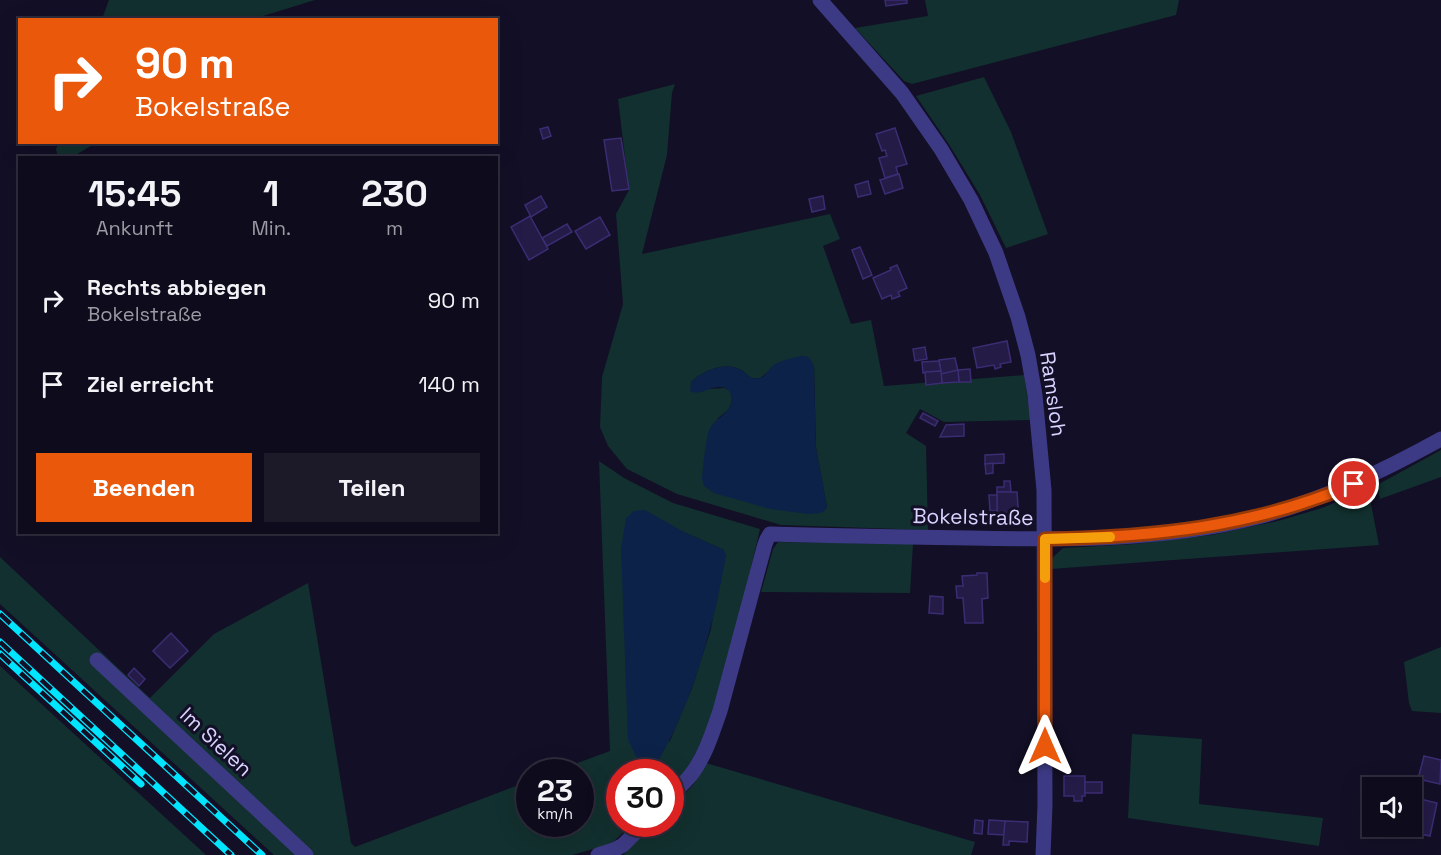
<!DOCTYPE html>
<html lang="de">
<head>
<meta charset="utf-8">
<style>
	:root { --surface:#0e0b1c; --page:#1c1929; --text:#f1f3f6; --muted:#9b9ba3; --line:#2e2b3b; --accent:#ea580c }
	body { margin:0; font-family:"Space Grotesk",sans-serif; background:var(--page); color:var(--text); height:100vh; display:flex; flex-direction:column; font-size:22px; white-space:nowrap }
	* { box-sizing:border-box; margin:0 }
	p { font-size:20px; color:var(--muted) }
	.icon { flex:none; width:33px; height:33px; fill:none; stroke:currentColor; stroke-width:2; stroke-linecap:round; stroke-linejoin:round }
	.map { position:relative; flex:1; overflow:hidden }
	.panel { position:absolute; left:18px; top:156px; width:480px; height:378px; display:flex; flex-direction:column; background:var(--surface); border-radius:0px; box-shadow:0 6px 24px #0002,0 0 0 2px var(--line) }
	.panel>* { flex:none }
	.top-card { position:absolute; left:18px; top:18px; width:480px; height:126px; border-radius:0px; box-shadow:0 6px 24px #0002,0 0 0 2px var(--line); background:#ea580c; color:#fff; overflow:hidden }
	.tools { position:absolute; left:1362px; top:777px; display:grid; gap:12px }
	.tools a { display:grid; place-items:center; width:60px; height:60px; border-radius:0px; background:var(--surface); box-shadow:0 6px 24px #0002,0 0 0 2px var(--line); font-size:30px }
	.speed { position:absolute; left:516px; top:759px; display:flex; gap:12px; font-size:30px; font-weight:700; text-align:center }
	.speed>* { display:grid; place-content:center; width:78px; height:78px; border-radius:50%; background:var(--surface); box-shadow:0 6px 24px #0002,0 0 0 2px var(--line); line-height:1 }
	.speed small { font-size:15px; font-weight:400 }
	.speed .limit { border:9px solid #d22; background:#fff; color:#111 }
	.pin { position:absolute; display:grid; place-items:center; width:51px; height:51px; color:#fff; margin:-26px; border:3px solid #fff; border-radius:50%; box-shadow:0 2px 6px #0007 }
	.me { position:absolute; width:66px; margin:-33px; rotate:0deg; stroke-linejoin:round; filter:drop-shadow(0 0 4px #0008) }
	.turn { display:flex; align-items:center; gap:21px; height:126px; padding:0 18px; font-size:27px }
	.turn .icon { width:78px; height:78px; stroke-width:2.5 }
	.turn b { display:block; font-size:42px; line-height:51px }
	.eta { display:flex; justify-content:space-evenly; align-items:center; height:102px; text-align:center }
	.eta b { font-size:36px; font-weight:700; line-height:42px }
	.action { display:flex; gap:12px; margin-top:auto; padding:12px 18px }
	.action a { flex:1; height:69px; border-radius:0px; background:var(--accent); color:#fff; font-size:24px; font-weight:700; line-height:69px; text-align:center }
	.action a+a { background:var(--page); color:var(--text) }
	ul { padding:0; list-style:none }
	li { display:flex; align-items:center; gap:18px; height:84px; padding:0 18px }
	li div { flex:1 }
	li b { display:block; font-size:22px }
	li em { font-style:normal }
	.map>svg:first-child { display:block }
	.green { fill:#12302f; fill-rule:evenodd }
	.water { fill:#0c2248 }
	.building { fill:#241b47; stroke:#3b2d73; stroke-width:1.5 }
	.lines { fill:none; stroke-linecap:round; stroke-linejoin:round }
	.minor { stroke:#3d3a85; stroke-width:15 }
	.rail-casing { stroke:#00e5ff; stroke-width:7 }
	.rail { stroke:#130f26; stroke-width:4.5; stroke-dasharray:14; stroke-linecap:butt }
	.route-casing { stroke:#983908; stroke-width:15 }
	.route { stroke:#ea580c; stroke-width:10 }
	.slow { stroke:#f59e0b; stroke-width:10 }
	.labels { text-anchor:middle; stroke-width:6; stroke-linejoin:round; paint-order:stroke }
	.street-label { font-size:21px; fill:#d9d4ff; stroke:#130f26 }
</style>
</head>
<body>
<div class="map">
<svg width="1441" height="855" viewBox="0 0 1441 855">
	<rect width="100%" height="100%" fill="#130f26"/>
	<g class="green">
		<polygon points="109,0 315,0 253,19 102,19"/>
		<polygon points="925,0 1179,0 1176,15 912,84 904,81 855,28 928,16"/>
		<polygon points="984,77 1011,132 1048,234 1006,248 980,195 950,146 916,96"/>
		<path d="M675,84l-3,9 -5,62 -25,99 188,-40 10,25 -17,7 28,78 20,-4 13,66 140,-11 7,45 -87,2 -24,-13 -14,24 20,13 2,84 -147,-5 -104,-31 -50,-25 -19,-23 -8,-19 2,-50 21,-73 -7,-90 13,-24 -11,-91zM774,365l40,2 2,81 11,59 -110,-88 11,-9 3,-6 1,-7 -2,-6 -5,-3 -17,1 -17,-7c12,-11 32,-20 48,-13 2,0 6,4 8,6 11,9 19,-1 27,-10z"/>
		<polygon points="59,143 59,142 96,143 72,157 58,157 56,149"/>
		<polygon points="1441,450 1441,477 1380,499 1377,485"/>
		<path d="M599,461l25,17 49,25 87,26 -33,141 -22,65 -18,34 -16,16 -1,-13h-50v52h12l-21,20 -39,11h-298l-274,-251v-47l150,141 64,-64 94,-51 43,260 4,4 174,-66 1,43h50v-52h-27l57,-21zM686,533l38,17 -13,79 -19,59 -23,55z"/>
		<polygon points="1368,489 1379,545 1051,569 1051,559 1063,548 1135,544 1212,535 1278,521 1322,508"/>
		<polygon points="778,542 913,544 910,593 761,592 773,549"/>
		<polygon points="1441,647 1441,713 1412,711 1409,703 1404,662"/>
		<polygon points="0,666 206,855 0,855"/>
		<polygon points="1132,734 1202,739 1199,804 1323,818 1319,846 1128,818"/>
		<polygon points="706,763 975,842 971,855 623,855 654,824 670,824 671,807 693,785"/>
	</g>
	<g class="water">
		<path d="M801,356c9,0 10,3 13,11l2,81 11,59 -2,3 -4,3 -13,1 -38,-5 -56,-16 -10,-7 -2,-7c1,-11 4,-43 8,-51 5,-9 18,-14 21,-24 2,-6 0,-14 -6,-16 -13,-5 -23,9 -35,3l1,-9c12,-11 32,-20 48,-13 8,3 11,12 21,9 7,-2 8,-9 14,-13 7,-5 19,-7 27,-9z"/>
		<path d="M645,510l41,23 38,17 2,6c-5,25 -9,50 -16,73 -12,47 -29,93 -53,134l-9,3 -8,-2 -12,-24 -7,-191 5,-31 8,-7z"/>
	</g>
	<g class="building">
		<polygon points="885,0 907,0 907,3 886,6"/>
		<polygon points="548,127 551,136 543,139 540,129"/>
		<polygon points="895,128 907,164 896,167 898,174 885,178 879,158 887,156 885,150 882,151 876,134"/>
		<polygon points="621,138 629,189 612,191 604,140"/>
		<polygon points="899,174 903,188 885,194 880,180"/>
		<polygon points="868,181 871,194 858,197 855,185"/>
		<polygon points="541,196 547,207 531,217 525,205"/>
		<polygon points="823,196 825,209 812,212 809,199"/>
		<polygon points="530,216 548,249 529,260 511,227"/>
		<polygon points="600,217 610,235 586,249 575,231"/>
		<polygon points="567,224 572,232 547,246 542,238"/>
		<polygon points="860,247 872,275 863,279 852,250"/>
		<polygon points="897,265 907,288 898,292 900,296 892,299 891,295 882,299 873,278 891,270 890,268"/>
		<polygon points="1007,341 1011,362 1000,364 1001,367 995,369 994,365 977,368 973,348"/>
		<polygon points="925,347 927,359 915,361 913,349"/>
		<polygon points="955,358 958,371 941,374 939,360"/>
		<polygon points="939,361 941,371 923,373 922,362"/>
		<polygon points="970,369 971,382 959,382 958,370"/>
		<polygon points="958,370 959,382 942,383 941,374"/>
		<polygon points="941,371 942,383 926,385 925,372"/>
		<polygon points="923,413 938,421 935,426 920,418"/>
		<polygon points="964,424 964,436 940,437 946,425"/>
		<polygon points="1004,454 1004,463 985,464 985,455"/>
		<polygon points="993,463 993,473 986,474 985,464"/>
		<polygon points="1004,481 1010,481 1011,492 997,492 997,487 1004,487"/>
		<polygon points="997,492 1017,492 1018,506 1019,511 1017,513 997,512"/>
		<polygon points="989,495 997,495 997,511 990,511"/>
		<polygon points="977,573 987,573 988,598 982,599 983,623 965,623 963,598 957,598 956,586 963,586 962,576 977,575"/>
		<polygon points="930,596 943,597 943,614 929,613"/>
		<polygon points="171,633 188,651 170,668 153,651"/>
		<polygon points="134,668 145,679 139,686 128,675"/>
		<polygon points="1424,756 1441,760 1440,784 1418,779"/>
		<polygon points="1064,776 1085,776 1085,796 1082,796 1082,801 1074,801 1074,796 1064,796"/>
		<rect x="1085" y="782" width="17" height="11"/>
		<polygon points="1412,797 1437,803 1430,836 1398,829 1398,826 1412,826"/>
		<polygon points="975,820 983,821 982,834 974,833"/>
		<polygon points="989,820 1005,821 1004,835 988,834"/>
		<polygon points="1005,821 1028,822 1027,842 1009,841 1009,845 1003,845"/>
	</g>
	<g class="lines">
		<g class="minor">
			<polyline points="820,0 902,93 941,149 971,200 996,253 1018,317 1028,355 1035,395 1044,490 1045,805 1043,855"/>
			<polyline points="97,660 306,855"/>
			<path d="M670,796c8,-8 17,-15 23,-24 13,-18 20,-41 27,-61l45,-167 2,-5 3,-5c67,2 133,3 200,4 96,2 194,3 288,-21 65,-17 125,-46 183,-78"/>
			<polyline points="598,855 614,850 623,845 644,824"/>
		</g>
		<g class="rail-casing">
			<g id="rail">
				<polyline points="0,614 262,855"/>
				<polyline points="0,642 231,855"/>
				<polyline points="0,654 141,784"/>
			</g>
		</g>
		<use href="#rail" class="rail"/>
	</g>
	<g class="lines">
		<g class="route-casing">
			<path id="route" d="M1045,746v-207c109,-2 208,-12 309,-55"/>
		</g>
		<use href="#route" class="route"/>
		<polyline class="slow" points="1045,578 1045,539 1110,537"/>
	</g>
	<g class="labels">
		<g class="street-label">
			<text transform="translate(1053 394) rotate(82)" y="7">Ramsloh</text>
			<text transform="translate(973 517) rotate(1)" y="7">Bokelstraße</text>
			<text transform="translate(216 742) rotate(43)" y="7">Im Sielen</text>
		</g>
	</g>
</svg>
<div class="tools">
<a><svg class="icon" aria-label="sound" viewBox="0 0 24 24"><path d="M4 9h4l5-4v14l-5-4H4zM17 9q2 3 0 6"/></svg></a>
</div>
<div class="speed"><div>23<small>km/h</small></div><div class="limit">30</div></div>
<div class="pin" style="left:1354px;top:484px;background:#d93025"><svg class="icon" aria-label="arrive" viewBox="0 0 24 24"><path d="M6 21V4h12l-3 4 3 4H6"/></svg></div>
<svg class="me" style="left:1045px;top:746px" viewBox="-20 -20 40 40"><path d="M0-17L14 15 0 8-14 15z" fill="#ea580c" stroke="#fff" stroke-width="4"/></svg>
<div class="top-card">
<div class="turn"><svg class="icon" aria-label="right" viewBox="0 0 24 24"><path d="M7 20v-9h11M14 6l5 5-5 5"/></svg><div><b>90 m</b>Bokelstraße</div></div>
</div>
<section class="panel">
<div class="eta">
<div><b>15:45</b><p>Ankunft</p></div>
<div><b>1</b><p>Min.</p></div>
<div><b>230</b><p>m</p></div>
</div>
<ul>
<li><svg class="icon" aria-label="right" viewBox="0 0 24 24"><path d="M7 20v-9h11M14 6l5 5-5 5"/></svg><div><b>Rechts abbiegen</b><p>Bokelstraße</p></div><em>90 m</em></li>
<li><svg class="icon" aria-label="arrive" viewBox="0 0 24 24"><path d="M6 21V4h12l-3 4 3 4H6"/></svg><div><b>Ziel erreicht</b></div><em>140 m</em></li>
</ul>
<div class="action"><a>Beenden</a><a>Teilen</a></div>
</section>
</div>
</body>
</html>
